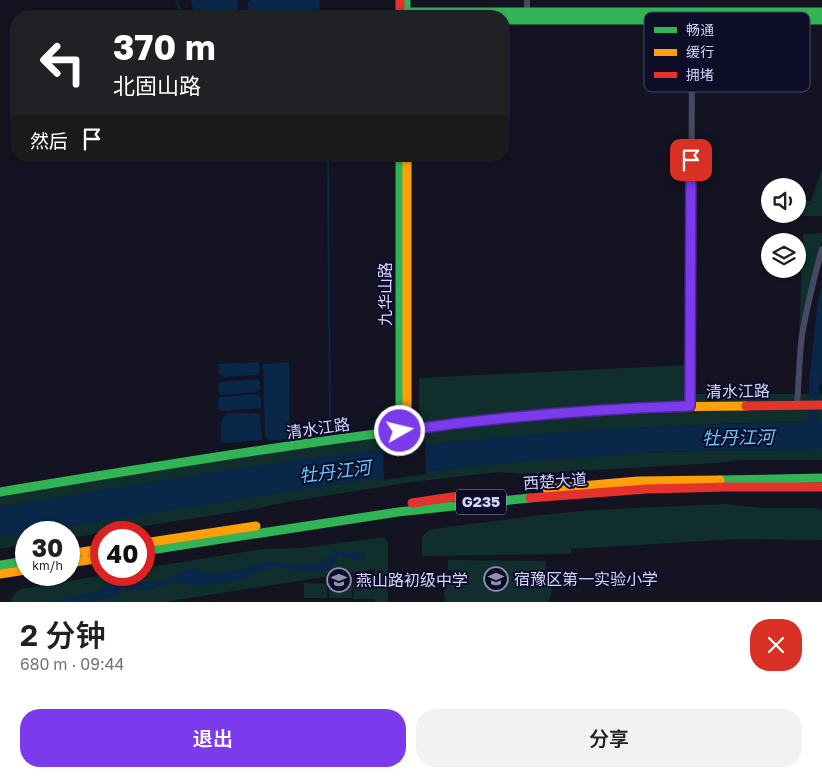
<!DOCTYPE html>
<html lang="zh">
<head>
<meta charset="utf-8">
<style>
	:root { --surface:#fff; --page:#f2f2f2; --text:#202124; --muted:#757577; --accent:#7c3aed }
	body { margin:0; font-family:"Golos Text","Noto Sans SC",sans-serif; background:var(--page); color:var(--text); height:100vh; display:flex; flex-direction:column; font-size:19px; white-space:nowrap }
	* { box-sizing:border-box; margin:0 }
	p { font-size:16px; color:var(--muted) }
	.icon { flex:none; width:28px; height:28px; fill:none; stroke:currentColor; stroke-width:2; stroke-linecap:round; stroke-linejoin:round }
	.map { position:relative; height:602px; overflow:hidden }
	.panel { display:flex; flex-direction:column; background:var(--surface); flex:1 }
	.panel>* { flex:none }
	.hud { position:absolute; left:10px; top:10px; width:500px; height:152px; border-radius:20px; box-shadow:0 1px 4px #0004; background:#202124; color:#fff; overflow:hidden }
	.fabs { position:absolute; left:761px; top:178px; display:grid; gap:10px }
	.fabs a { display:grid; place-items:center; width:45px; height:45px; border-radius:50%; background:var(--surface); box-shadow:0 1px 4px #0004; font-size:25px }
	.speed { position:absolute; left:15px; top:521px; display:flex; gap:10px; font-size:25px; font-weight:700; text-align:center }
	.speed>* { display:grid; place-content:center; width:65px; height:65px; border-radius:50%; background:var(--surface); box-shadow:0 1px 4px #0004; line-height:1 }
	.speed small { font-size:12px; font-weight:400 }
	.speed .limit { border:8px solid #d22; background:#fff; color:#111 }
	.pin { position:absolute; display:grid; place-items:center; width:42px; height:42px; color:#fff; margin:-21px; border-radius:10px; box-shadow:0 2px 8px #0006 }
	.me { position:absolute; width:55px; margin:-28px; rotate:82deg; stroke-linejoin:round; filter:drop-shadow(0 0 4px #0008) }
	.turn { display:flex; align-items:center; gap:18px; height:105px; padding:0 20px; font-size:22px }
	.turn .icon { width:65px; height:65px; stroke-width:2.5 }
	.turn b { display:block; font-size:35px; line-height:42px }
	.then { display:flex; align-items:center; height:48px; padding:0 20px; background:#0003; gap:10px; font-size:19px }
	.round { display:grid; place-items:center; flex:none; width:52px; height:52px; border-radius:20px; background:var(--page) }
	.overview { display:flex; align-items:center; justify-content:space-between; height:85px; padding:0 20px }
	h1 { font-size:30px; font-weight:600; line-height:38px }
	.button { display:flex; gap:10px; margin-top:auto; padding:10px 20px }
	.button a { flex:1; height:58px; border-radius:20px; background:var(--accent); color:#fff; font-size:20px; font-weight:600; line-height:58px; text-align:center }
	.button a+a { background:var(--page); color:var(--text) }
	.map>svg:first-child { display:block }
	.green { fill:#102e2c }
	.water { fill:#082749 }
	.pier { fill:#141322 }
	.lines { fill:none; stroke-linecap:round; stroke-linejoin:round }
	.stream { stroke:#082749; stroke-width:2 }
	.river { stroke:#082749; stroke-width:10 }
	.street { stroke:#474963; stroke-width:6 }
	.fast { stroke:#30b455; stroke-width:9 }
	.slow { stroke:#ff9f0a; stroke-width:9 }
	.jam { stroke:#e5322d; stroke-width:9 }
	.route-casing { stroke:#51269a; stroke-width:12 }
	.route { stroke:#7c3aed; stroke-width:9 }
	.labels { text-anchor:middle; stroke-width:4; stroke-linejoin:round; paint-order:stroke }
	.shield { fill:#0e0d28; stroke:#9998be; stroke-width:1 }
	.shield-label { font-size:15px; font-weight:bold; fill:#d4d4ff }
	.street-label { font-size:16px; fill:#d4d4ff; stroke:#0e0d28 }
	.poi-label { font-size:16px; fill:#d4d4ff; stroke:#0e0d28; text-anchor:start }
	.water-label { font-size:18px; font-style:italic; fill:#62c9ff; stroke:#0e0d28 }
	.key { fill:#0e0d28; stroke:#494968; stroke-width:1 }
	.key-label { font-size:14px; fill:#d4d4ff }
</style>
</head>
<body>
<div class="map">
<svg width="822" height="602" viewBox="0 0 822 602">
	<rect width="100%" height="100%" fill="#141322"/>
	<g class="green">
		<polygon points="822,170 822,216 803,216 803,201 811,201"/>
		<polygon points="822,233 822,240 811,282 797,390 803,234"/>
		<polygon points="687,365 687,398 682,401 641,404 695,402 695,394 822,394 822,422 738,423 581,431 425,445 425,421 421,420 419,414 419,378"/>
		<polygon points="393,433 393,448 244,468 0,507 0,494"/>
		<path d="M822,449v11h-81l-24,3 -194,11 -25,-2 -86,10 -125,20 -28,6 -190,30v-6h-41c157,-24 314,-52 473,-69 107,-11 214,-13 321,-14z"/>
		<polygon points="726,504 763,508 815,508 822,510 822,540 737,539 571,549 571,554 422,556 422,537 429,530 440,528 541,515 592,510"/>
		<polygon points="26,533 26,544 0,549 0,537"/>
		<polygon points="384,537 388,542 388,602 375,602 375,599 353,599 353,584 375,584 375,569 164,602 10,602 14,594 20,589 105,575 144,575 144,568 263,549 302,548"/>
		<path d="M448,560l98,1v9l-3,1c8,8 12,20 5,31h-102c-4,-12 -1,-22 7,-32h-5z"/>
		<polygon points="304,583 327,584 327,598 304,598"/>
		<rect x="329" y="584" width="23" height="14"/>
	</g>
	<g class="water">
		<polygon points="191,0 238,0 238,16 195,16 192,5"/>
		<polygon points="251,0 320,0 319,16 247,16 248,3"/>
		<polygon points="822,286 822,380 821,386 809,384 818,300"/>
		<polygon points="259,362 259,375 223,377 219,374 218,364"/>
		<polygon points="289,362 290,438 270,441 265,438 263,364"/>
		<polygon points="258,379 260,381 260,390 257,392 220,395 218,390 218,383 221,382"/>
		<path d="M257,394c6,3 4,8 4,14l-40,3 -3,-2v-9l2,-3z"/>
		<path d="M228,413h30l2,2 2,25 -37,3 -4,-1c0,-10 -3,-23 7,-29z"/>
		<path d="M822,422v27l-97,1 -82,3 -140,10 -106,12 -397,62v-30c116,-19 232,-39 349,-54 157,-20 315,-29 473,-31z"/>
		<path d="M335,552h28l3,2 -4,7c-8,1 -13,-6 -23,-5l-9,13 -11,3h-14l-23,-4h-12l-11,4 -23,9 -28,5h-12l-25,-4 -23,8h-8l-18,-2 -3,2 -4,7 -5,1h-5l-17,4h-49l21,-2 37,-8 9,-9 5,-1 32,1 16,-2 18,-6 4,-3 15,-4c23,15 48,-4 72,-6 15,-1 31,5 46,2 9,-2 14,-7 21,-12z"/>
	</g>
	<polygon class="pier" points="425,442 426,474 384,480 383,447"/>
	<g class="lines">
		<g class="stream">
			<polyline points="176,0 183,16"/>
			<polyline points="328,156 330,432"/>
		</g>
		<polyline class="river" points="812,435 815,372"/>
		<g class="street">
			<polyline points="527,16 527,0"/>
			<path d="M797,405c2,-23 2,-47 5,-70 5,-29 12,-57 20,-86"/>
			<polyline points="691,407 692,18"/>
		</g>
		<g class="fast">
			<polyline points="406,0 406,16"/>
			<polyline points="400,12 822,12"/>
			<polyline points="504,20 822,20"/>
			<polyline points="400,156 400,431"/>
			<polyline points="720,480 822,478"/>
			<path d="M0,492c194,-32 388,-65 584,-80"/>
			<polyline points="144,551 398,512 530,498"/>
			<polyline points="0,565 26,561"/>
		</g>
		<g class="slow">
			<polyline points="407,156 407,430"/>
			<polyline points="584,412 646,407 746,406"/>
			<polyline points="547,489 638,481 720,480"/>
			<polyline points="144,543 256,526"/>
			<polyline points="69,554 101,549"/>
			<polyline points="69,563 101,558"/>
			<polyline points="0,574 26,570"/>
		</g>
		<g class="jam">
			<polyline points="400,0 400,16"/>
			<polyline points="746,406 822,405"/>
			<polyline points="530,498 647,489 727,487 822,487"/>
			<polyline points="412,503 452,497 488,494"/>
		</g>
	</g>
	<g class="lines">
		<g class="route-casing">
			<path id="route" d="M400,431c96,-14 194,-22 290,-25l1,-246"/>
		</g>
		<use href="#route" class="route"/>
	</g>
	<defs>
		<g id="school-ring" transform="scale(1.25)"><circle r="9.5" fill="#0e0d28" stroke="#9190b2" stroke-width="1.5"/><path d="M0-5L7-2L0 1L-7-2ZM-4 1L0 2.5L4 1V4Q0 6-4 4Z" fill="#9190b2"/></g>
	</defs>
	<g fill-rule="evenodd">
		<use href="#school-ring" x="496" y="579"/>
		<use href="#school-ring" x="339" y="580"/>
	</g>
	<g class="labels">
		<rect class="shield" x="456" y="489.5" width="50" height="25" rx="4"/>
		<g class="shield-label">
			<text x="481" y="507">G235</text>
		</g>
		<g class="street-label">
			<text transform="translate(385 294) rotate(-90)" y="6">九华山路</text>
			<text transform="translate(738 391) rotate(-1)" y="6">清水江路</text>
			<text transform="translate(318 428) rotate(-8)" y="6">清水江路</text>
			<text transform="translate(555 481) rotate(-4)" y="6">西楚大道</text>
		</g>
		<g class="poi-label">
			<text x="514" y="585">宿豫区第一实验小学</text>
			<text x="356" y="586">燕山路初级中学</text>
		</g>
		<g class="water-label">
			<text transform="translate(738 438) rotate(-1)" y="6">牡丹江河</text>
			<text transform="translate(335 472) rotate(-7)" y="6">牡丹江河</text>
		</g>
	</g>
	<rect x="644" y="12" width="166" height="80" rx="8" class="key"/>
	<rect x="654" y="27" width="23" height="6" fill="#30b455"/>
	<rect x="654" y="49" width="23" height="7" fill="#ff9f0a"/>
	<rect x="654" y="72" width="23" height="6" fill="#e5322d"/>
	<g class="key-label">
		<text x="686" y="35">畅通</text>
		<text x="686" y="57">缓行</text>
		<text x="686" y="80">拥堵</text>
	</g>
</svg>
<div class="fabs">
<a><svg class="icon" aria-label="sound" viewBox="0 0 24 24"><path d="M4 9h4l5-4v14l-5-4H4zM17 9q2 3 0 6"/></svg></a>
<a><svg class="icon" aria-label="layers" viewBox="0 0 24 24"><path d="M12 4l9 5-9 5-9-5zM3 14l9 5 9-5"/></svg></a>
</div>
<div class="speed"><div>30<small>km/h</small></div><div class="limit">40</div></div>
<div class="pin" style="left:691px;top:160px;background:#d93025"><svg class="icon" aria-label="arrive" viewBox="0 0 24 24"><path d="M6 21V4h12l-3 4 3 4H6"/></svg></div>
<svg class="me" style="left:400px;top:431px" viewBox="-20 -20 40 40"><circle r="17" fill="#7c3aed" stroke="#fff" stroke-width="3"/><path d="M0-11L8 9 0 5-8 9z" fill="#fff"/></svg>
<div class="hud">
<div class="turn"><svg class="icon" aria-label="left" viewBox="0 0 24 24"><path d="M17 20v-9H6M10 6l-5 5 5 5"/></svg><div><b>370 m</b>北固山路</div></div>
<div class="then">然后<svg class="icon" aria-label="arrive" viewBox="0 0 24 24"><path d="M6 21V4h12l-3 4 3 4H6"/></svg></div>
</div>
</div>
<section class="panel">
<div class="overview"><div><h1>2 分钟</h1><p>680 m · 09:44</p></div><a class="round" style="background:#d93025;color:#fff"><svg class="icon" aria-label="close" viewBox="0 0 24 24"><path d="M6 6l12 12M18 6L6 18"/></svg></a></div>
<div class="button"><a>退出</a><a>分享</a></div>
</section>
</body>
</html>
